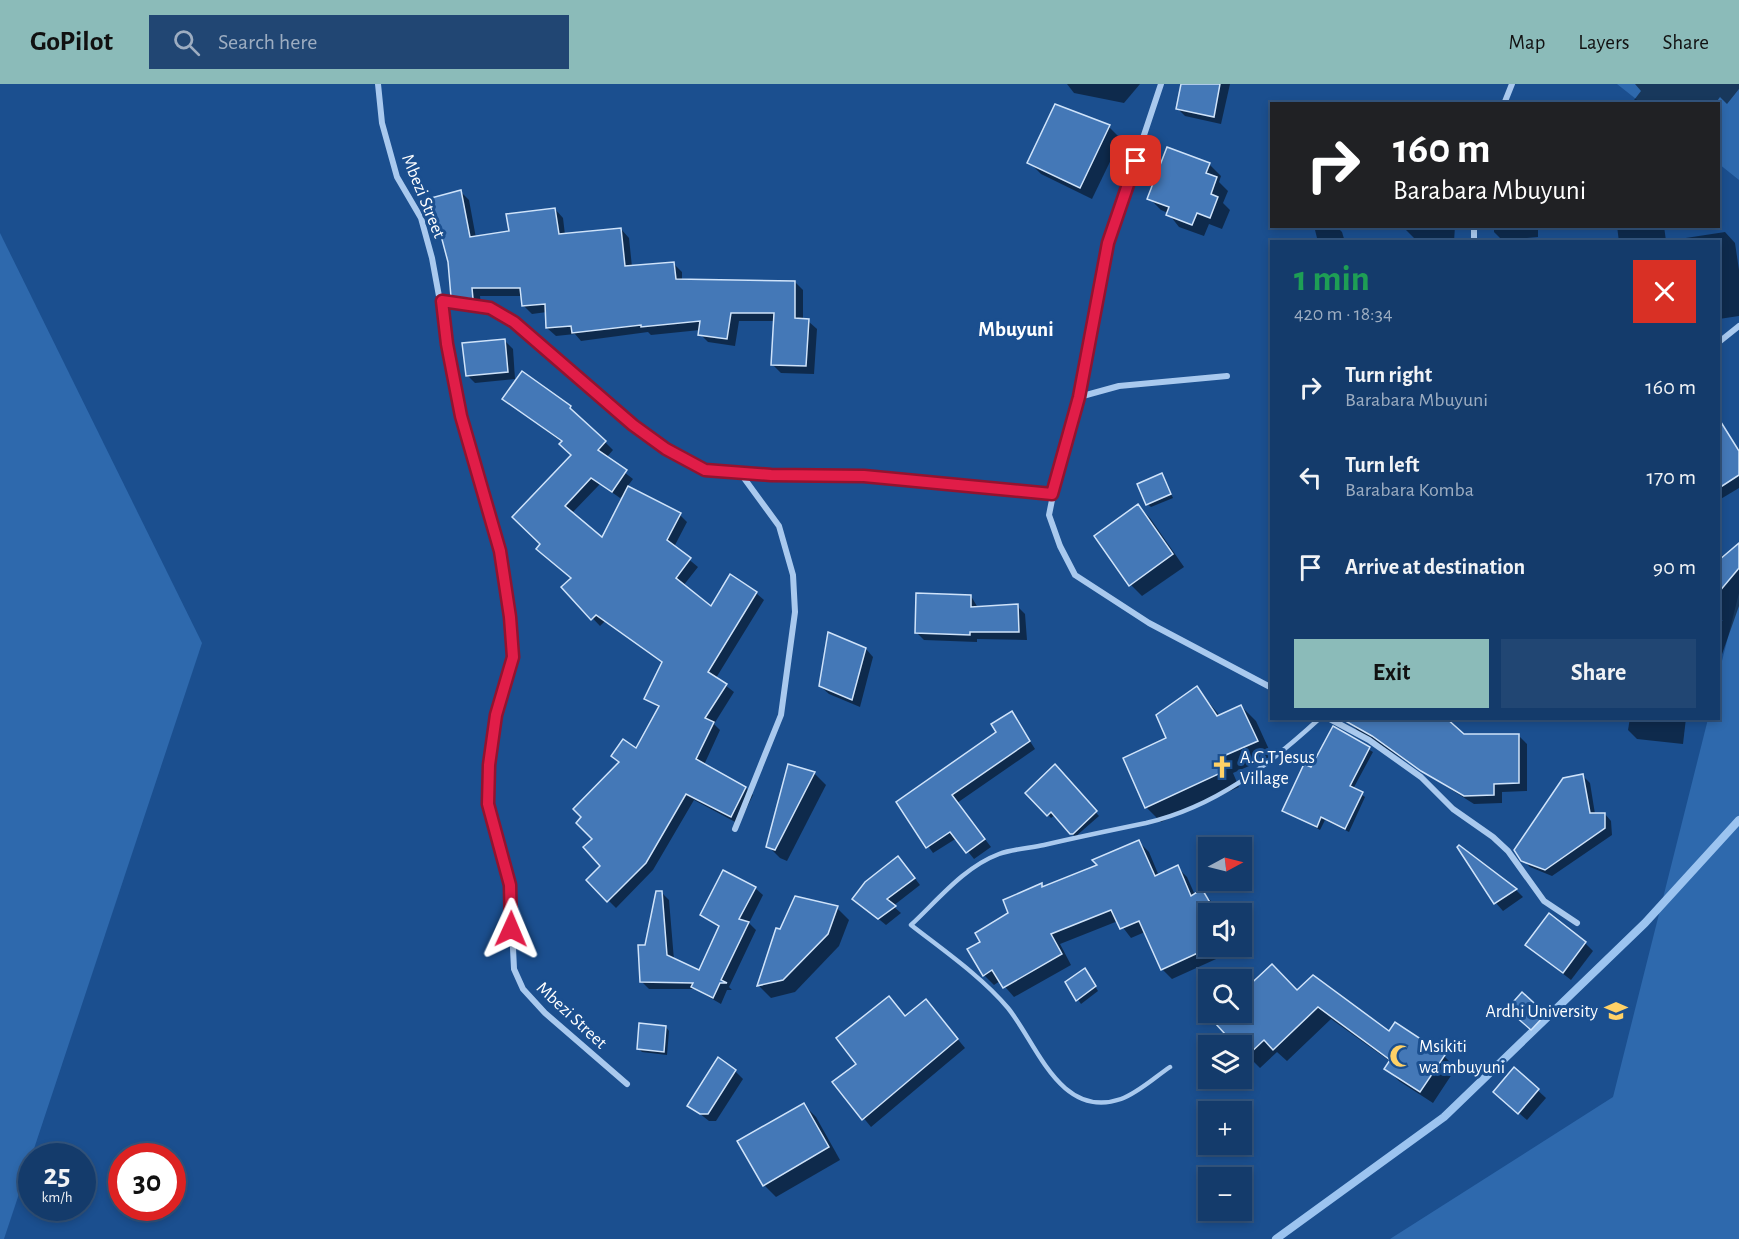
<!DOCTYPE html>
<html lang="en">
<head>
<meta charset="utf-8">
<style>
	:root { --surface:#143b6b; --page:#214673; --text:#f1f3f6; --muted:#9dadc1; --line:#33557e; --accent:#8bbbb9 }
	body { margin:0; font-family:"Alegreya Sans",sans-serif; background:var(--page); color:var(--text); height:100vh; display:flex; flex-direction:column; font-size:22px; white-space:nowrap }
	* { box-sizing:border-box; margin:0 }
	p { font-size:20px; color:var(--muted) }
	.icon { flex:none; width:33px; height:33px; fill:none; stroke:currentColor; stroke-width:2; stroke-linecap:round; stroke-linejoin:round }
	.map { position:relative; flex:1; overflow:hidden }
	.sheet { position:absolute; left:1270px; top:156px; width:450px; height:480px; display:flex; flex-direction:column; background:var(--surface); border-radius:0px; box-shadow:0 3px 9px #0003,0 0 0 2px var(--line) }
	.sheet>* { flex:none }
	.banner { position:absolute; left:1270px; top:18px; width:450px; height:126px; border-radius:0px; box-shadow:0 3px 9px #0003,0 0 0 2px var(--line); background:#202124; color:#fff; overflow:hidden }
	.needle { width:39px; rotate:83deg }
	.controls { position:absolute; left:1198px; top:753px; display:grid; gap:12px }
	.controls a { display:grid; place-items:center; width:54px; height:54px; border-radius:0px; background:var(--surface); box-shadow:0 3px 9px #0003,0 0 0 2px var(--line); font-size:30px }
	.speed { position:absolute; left:18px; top:1059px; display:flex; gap:12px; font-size:30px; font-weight:700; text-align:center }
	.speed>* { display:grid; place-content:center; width:78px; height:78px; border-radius:50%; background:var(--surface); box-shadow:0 3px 9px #0003,0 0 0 2px var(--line); line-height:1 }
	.speed small { font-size:15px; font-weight:400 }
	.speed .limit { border:9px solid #d22; background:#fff; color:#111 }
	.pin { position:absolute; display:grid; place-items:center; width:51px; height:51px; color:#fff; margin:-26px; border-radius:12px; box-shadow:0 3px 9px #0006 }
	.me { position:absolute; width:66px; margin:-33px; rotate:1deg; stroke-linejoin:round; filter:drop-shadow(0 0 4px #0008) }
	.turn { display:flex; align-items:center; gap:21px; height:126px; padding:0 24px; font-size:27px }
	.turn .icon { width:78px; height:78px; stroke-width:2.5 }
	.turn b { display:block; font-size:42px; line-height:51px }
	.round { display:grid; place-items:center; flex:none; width:63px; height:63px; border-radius:0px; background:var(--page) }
	.headline { display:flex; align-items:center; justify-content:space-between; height:102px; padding:0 24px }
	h1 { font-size:36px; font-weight:600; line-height:45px; color:#1e9e55 }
	.button { display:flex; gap:12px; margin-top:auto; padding:12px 24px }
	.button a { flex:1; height:69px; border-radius:0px; background:var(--accent); color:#111; font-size:24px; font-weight:600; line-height:69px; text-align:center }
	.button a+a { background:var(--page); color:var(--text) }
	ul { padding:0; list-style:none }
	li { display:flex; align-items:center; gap:18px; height:90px; padding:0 24px }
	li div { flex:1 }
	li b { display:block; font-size:22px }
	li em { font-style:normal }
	header { display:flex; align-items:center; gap:36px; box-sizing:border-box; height:84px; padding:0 30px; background:var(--accent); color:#111 }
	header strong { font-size:28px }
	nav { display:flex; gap:33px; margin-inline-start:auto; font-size:21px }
	.search { width:420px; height:54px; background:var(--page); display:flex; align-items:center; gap:15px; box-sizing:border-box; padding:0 21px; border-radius:0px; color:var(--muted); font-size:22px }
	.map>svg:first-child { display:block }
	.green { fill:#2e69ad }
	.shadow { fill:#0007; fill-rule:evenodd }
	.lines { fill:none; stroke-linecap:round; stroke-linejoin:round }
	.stream { stroke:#9cc4f0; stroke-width:8 }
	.building { fill:#4478b7; stroke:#cfe3fa; stroke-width:1.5 }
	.service { stroke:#a9c9ee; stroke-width:4.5 }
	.minor { stroke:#a9c9ee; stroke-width:6 }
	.route-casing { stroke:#92132f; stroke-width:15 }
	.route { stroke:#e11d48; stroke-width:10 }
	.labels { text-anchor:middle; stroke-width:6; stroke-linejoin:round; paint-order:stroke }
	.street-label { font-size:18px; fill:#fff; stroke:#1b4f8f }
	.poi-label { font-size:18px; fill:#fff; stroke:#1b4f8f; text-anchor:start }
	.quarter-label { font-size:21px; font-weight:bold; fill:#fff; stroke:#1b4f8f }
</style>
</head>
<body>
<header>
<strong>GoPilot</strong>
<div class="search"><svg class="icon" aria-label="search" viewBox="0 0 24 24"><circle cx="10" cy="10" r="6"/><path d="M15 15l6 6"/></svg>Search here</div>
<nav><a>Map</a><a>Layers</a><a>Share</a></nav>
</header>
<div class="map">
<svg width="1739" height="1155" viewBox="0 0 1739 1155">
	<rect width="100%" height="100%" fill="#1b4f8f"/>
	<g class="green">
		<polygon points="1617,0 1739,0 1739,96 1719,80 1719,20 1641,19"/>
		<polygon points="0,149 202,559 4,1155 0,1155"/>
		<polygon points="1739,509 1739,1155 1390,1155 1613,1013 1708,635 1719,634 1719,589"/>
	</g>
	<g class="shadow">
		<polygon points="1067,0 1140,0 1124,19 1074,9"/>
		<polygon points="1182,0 1230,0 1221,40 1185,32 1177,24"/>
		<polygon points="1635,0 1739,0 1739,5 1727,20 1720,13 1715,20 1631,20 1641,7"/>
		<polygon points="1109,43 1121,55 1092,115 1041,90 1029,78"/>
		<polygon points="1271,43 1272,43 1272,77 1268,73"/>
		<polygon points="1209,80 1221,92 1219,98 1228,107 1223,119 1230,126 1222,145 1209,140 1204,152 1179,143 1168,129 1161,126 1149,114"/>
		<polygon points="460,107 469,116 476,154 510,149 555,125 563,134 565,151 621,145 629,154 632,183 673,179 682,188 682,197 795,198 803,206 803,236 808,237 817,245 814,290 781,289 772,280 775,237 739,237 735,262 708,258 700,250 700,246 651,251 648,248 581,257 575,250 556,252 547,244 547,228 532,230 523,221 522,212 480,212 481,222 461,221 453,212"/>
		<polygon points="1327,142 1336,142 1342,148 1345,158 1318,158 1315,146"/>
		<polygon points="1406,142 1455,142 1454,158 1414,154 1406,146"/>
		<polygon points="1494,142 1538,142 1538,153 1502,156 1494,148"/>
		<polygon points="1617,142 1664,142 1666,157 1725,148 1735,159 1739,186 1739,232 1719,235 1719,158 1619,158"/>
		<polygon points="505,257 513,265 515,295 475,299 467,291"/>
		<path d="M523,289l47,34 43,43 -7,8 27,21 -6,8 53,28 7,7 -13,25 24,20 -15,19 28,22 45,-15 8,7 -48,78 18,14 -20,32 6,6 -16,35 42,23 7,7 -14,29 -45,-24 -41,70 -37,38 -28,-28 14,-14 -8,-27 26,-75 -7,-8 23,-6 23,-42 -13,-10 17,-35 -58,-42 -5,5 -37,-39 9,-8 -26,-23 27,-101 -10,-12 -59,-44zM600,400l20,14 6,-5 -24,46 -30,-26z"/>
		<polygon points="1723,344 1739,365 1739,404 1719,416 1719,347"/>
		<polygon points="1162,391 1173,414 1151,423 1147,420"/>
		<polygon points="1138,422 1150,434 1184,483 1142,512 1131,501"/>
		<polygon points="1739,460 1739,522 1721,573 1719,536 1723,537 1719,533 1719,469 1724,473"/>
		<polygon points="971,512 978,524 1017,522 1025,530 1027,556 977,555 977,558 924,556 916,548"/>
		<polygon points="866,565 873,573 860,623 829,610 820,602"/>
		<polygon points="1197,604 1220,632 1241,622 1256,637 1272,672 1233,689 1239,703 1161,738 1146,723 1168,655"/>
		<polygon points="1012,629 1035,665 957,719 991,763 974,775 957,754 933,769 898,719 998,648"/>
		<polygon points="1630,634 1686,634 1683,660 1637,655 1628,646"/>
		<polygon points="1350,638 1463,652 1518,651 1527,660 1527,707 1502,708 1502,719 1474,720 1358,647"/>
		<polygon points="1343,650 1373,668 1353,705 1365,713 1349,748 1325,736 1320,746 1284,726"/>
		<polygon points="1055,683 1099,732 1075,753 1055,731 1051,734 1027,709"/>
		<polygon points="814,689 826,701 787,777 780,774 768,762"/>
		<polygon points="1583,692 1590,699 1595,730 1605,730 1611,737 1612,751 1552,792 1530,783 1523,776"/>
		<polygon points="1139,758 1149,768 1159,792 1177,783 1187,793 1195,811 1202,807 1211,817 1219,830 1209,830 1209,862 1242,862 1242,857 1247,861 1172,895 1162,885 1145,848 1131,854 1118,837 1060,860 1071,881 1014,913 1000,897 994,901 984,891 982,858 1041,800 1045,804 1099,782"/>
		<polygon points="904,780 920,801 893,822 901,829 886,841 854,815"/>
		<polygon points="755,804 763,811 749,839 756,846 729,903 732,906 727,906 721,920 695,905 649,905 641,897 646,863 662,809 669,816 674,876 700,888 720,844 701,831"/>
		<polygon points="1516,806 1523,813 1503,827 1496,819"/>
		<polygon points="837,824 849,836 839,862 795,908 771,914 759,902 777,846"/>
		<polygon points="1585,859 1593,867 1571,896 1535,868"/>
		<polygon points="1085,886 1098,907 1081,920 1067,899"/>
		<polygon points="1297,908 1444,972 1456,984 1433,1019 1399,997 1386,984 1391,978 1331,935 1287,977 1277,968 1260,984 1242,966 1242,910"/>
		<polygon points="1522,911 1548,934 1535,949 1509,925"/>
		<polygon points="889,914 906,933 933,925 965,964 871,1043 835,999 858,980"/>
		<polygon points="666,943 669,947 667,971 642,968 639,965"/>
		<polygon points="1515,985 1546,1014 1527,1036 1503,1015"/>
		<polygon points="735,987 743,995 716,1037 709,1037 689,1021"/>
		<polygon points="804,1021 816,1033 840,1076 776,1113 764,1101"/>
	</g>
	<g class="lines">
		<polyline class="stream" points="1276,1155 1444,1033 1645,839 1739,736"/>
	</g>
	<g class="building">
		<polygon points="1181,0 1220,0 1214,33 1176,25"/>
		<polygon points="1055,20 1110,41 1080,104 1027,79"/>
		<polygon points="1167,63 1210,79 1206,89 1217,93 1211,110 1218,113 1210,134 1197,129 1192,141 1166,131 1169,123 1147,115"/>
		<polygon points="461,106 470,153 509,147 506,130 555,124 559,150 621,144 625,182 674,178 676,195 795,197 795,234 809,235 806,282 771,281 774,229 731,229 727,255 698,251 700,237 641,243 641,241 572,249 571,242 546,244 545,220 522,222 520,204 472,204 473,215 451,213 448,178 431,114"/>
		<polygon points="505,255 508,288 466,292 462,259"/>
		<polygon points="522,287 571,322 570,324 606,357 598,366 627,386 612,408 591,394 565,422 602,453 628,402 681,429 667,456 691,474 676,494 711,522 730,490 757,508 708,588 727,600 705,634 714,638 696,675 746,703 731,733 686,710 646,779 607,818 586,796 600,782 583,763 592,755 576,739 581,733 573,725 619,678 611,672 623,655 636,664 659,622 644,615 662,578 596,531 591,536 561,503 571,494 536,465 540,460 512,433 571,371 559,360 562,357 502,315"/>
		<polygon points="1719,335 1739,367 1739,391 1719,404"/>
		<polygon points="1162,389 1171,410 1146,421 1137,400"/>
		<polygon points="1138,420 1173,470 1129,502 1094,452"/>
		<polygon points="1739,459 1739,484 1719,508 1719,476"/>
		<polygon points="916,509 971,511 971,523 1018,520 1019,548 970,548 970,551 915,549"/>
		<polygon points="828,548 866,564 852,616 819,602"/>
		<polygon points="1197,602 1217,632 1241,621 1258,657 1219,674 1225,687 1145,724 1123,674 1166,654 1156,631"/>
		<polygon points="1012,627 1030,657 952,711 985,755 966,769 950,748 926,764 896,718 996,648 991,640"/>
		<polygon points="1340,634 1446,634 1464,650 1519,650 1519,699 1494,700 1494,711 1464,712 1421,687 1372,652"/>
		<polygon points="1333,642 1370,663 1350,702 1363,708 1345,745 1321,733 1317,743 1282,727 1304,680 1311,683"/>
		<polygon points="788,680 815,688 775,766 766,763"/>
		<polygon points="1055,680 1097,727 1073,750 1070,750 1051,728 1047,732 1025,709"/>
		<polygon points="1583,690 1590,729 1605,729 1605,744 1545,786 1521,777 1514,766 1563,694"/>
		<polygon points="1139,756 1155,792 1178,781 1191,812 1202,805 1217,830 1209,830 1209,862 1213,862 1161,886 1139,837 1120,845 1111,826 1051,850 1062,870 1003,904 992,886 983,892 967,865 980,858 975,849 1008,829 1003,816 1042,799 1042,803 1097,781 1092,776"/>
		<polygon points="1459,761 1517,805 1494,820 1457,763"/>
		<polygon points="898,772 915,794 887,815 896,822 878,835 852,815 865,798"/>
		<polygon points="723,786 756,803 739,835 749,838 721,896 727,899 720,899 713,914 691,903 693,899 640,898 638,861 645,861 656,807 662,807 667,871 699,886 719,842 700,831"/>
		<polygon points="795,812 838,822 828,850 783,896 757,902 776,844 780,845"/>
		<polygon points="1549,829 1586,858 1563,889 1525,861"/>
		<polygon points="1272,880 1297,906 1313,891 1389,947 1395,938 1445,971 1420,1008 1384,985 1390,976 1318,923 1273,966 1264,956 1246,973 1242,968 1242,962 1236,962 1205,928 1242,928 1242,908"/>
		<polygon points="1085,884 1096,902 1076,917 1065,898"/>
		<polygon points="1522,908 1546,930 1531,946 1507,925"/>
		<polygon points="889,912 905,932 926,915 958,955 862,1036 832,998 856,980 836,954"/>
		<polygon points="639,939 666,942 664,968 637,965"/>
		<polygon points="718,973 736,986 708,1030 700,1030 687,1022"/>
		<polygon points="1514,983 1539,1005 1518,1030 1493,1008"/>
		<polygon points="804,1019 829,1063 763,1102 737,1057"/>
	</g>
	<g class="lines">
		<path class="service" d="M1170,983c-15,10 -32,26 -49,32 -61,21 -84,-55 -113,-91 -27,-32 -65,-58 -97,-83 27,-25 53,-58 88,-71 14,-5 31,-6 45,-9 34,-8 68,-15 102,-22 69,-16 123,-58 174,-105"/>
		<g class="minor">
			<polyline points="378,0 382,39 397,93 421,134 432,174 461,332 500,467 513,573 496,631 489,681 488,720 510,801 514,885 523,905 545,929 627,1000"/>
			<polyline points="1161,0 1108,159 1079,313 1059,381 1049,431 1060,462 1075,491 1149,539 1272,604"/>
			<polyline points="1504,20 1512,0"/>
			<polyline points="1474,142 1474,158"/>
			<polyline points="442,217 490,224 514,238 633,341 666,365 705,386 771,391 864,392 1052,410"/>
			<polyline points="1719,258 1739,242"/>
			<polyline points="1079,313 1119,302 1227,292"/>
			<polyline points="1328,634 1369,656 1421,693 1453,725 1493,753 1508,767 1544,817 1577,839"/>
			<polyline points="735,745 781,631 795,528 793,491 779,442 741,390"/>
		</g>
	</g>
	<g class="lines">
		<g class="route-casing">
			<polyline id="route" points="511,845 510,801 488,720 489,681 496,631 513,573 510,533 500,467 461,332 447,260 442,217 490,224 514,238 633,341 666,365 705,386 771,391 864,392 1052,410 1079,313 1108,159 1136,77"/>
		</g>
		<use href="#route" class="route"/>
	</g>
	<defs>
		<g id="church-bare" transform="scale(1.8)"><path d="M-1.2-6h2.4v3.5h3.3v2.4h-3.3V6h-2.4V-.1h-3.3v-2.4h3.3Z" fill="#ffd166" stroke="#1b4f8f" stroke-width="2.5" paint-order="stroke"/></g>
		<g id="university-bare" transform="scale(1.8)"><path d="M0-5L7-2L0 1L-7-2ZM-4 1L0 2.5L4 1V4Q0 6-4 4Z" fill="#ffd166" stroke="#1b4f8f" stroke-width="2.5" paint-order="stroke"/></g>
		<g id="mosque-bare" transform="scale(1.8)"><path d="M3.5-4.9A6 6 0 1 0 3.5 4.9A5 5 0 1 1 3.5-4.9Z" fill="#ffd166" stroke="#1b4f8f" stroke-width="2.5" paint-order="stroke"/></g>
	</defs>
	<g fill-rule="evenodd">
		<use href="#church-bare" x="1222" y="683"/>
		<use href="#university-bare" x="1616" y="927"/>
		<use href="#mosque-bare" x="1401" y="972"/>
	</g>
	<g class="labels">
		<g class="street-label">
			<text transform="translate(424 112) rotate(68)" y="6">Mbezi Street</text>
			<text transform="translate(572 931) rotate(43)" y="6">Mbezi Street</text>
		</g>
		<g class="poi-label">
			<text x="1240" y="679">A.G.T Jesus<tspan x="1240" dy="21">Village</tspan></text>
			<text x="1598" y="933" text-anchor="end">Ardhi University</text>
			<text x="1419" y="968">Msikiti<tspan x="1419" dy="21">wa mbuyuni</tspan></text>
		</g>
		<g class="quarter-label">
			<text x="1016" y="252">Mbuyuni</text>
		</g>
	</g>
</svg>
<div class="controls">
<a><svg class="needle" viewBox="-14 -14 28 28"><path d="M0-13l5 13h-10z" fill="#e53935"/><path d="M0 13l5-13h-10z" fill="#9dadc1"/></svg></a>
<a><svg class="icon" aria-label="sound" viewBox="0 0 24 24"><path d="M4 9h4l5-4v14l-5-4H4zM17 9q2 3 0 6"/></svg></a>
<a><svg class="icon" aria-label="search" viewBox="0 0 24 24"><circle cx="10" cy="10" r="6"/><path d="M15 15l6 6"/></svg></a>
<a><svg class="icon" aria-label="layers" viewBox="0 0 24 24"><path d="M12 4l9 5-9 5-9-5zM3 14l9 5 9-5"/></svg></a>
<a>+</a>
<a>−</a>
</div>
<div class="speed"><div>25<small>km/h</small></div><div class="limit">30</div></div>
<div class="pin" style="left:1136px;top:77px;background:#d93025"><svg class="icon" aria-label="arrive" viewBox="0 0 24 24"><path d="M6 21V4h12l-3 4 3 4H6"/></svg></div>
<svg class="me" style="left:511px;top:845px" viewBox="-20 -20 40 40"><path d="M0-17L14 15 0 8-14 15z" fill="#e11d48" stroke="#fff" stroke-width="4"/></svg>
<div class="banner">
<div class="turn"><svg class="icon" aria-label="right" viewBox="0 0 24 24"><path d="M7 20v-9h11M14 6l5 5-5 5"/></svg><div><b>160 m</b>Barabara Mbuyuni</div></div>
</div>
<section class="sheet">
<div class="headline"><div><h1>1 min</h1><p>420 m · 18:34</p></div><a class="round" style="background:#d93025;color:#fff"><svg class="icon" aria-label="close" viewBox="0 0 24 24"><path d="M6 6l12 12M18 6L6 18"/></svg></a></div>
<ul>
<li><svg class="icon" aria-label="right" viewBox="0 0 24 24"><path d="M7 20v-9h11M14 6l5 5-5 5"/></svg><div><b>Turn right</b><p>Barabara Mbuyuni</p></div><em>160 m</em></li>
<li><svg class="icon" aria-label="left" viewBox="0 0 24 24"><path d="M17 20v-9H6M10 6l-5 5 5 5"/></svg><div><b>Turn left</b><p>Barabara Komba</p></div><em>170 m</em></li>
<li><svg class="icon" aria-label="arrive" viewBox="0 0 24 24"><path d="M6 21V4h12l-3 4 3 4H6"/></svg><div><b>Arrive at destination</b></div><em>90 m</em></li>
</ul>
<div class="button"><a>Exit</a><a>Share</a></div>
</section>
</div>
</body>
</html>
